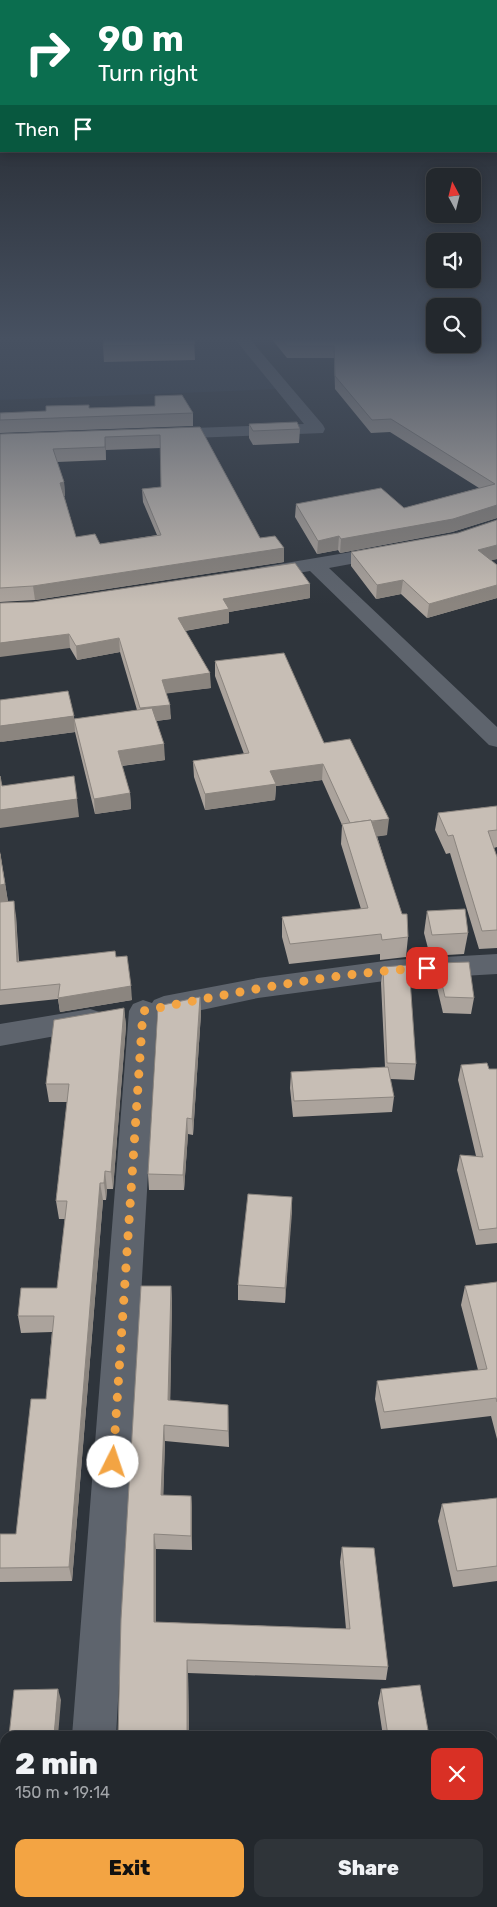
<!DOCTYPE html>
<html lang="en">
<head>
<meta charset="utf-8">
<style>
	:root { --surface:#23282d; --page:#2f3439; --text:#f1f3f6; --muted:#a3a6aa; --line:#404449; --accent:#f3a443 }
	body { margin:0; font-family:Rubik,sans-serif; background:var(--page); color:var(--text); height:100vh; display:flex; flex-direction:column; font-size:19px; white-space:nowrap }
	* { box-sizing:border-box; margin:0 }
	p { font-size:16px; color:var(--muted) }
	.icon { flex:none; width:28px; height:28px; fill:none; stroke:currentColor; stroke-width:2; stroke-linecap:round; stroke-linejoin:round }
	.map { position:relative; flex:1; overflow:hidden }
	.sheet { position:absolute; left:0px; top:1731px; width:498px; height:176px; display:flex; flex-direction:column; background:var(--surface); border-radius:15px 15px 0 0; box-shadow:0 2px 12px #0003,0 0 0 1px var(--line) }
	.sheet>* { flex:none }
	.guide { position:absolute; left:0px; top:0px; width:498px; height:152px; box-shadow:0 2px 12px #0003,0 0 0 1px var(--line); background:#0b6e4f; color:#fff; overflow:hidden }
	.needle { width:32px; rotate:353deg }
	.buttons { position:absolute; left:426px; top:168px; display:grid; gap:10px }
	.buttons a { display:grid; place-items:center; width:55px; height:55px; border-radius:10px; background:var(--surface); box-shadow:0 2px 12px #0003,0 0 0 1px var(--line); font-size:25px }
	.pin { position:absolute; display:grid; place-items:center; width:42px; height:42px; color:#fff; margin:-21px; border-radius:10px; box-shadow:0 2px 8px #0006 }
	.me { position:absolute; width:55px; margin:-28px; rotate:4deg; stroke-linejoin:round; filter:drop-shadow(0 0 4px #0008) }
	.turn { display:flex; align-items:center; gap:18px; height:105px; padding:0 15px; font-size:22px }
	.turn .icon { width:65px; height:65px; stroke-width:2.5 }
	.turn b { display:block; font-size:35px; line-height:42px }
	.then { display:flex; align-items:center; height:48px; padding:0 15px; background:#0003; gap:10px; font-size:19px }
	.round { display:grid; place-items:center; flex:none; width:52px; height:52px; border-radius:10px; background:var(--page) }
	.overview { display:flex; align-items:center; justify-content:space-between; height:85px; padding:0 15px }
	h1 { font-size:30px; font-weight:800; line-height:38px }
	.primary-button { display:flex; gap:10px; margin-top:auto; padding:10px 15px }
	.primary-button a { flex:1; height:58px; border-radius:10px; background:var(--accent); color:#111; font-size:20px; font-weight:800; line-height:58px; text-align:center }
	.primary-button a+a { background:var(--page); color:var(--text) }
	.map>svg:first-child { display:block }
	.built { fill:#343e4b }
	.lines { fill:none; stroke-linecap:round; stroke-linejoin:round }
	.minor { fill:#5e646d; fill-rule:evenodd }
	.wall { fill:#aba39c; fill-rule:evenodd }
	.shaded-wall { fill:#8b857f }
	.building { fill:#c7beb5; stroke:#8b857f; fill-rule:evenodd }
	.route { stroke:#f3a443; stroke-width:9; stroke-dasharray:0 16.2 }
</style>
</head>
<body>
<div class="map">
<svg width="497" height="1907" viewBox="0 0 497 1907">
	<rect width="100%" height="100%" fill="#2f353c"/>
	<polygon class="built" points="0,338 235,338 279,389 0,400"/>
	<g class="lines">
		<g class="minor">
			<polygon points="234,338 249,338 323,425 325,429 323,433 166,439 160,438 158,434 160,430 166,429 304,424"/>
			<polygon points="387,546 394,548 397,552 394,556 329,568 497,727 497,747 489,745 310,571 262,579 255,577 252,573 255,569 262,567"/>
			<polygon points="497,954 497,974 392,980 258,998 164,1018 157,1015 116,1736 72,1736 129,1011 133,1004 143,1000 152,1003 154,1000 164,996 258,978 392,960"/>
			<polygon points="90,1009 100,1012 104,1020 100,1028 0,1046 0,1024"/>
			<polygon points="60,1902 106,1902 107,1907 59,1907"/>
		</g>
	</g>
	<g class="wall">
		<polygon points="194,338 195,360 104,362 103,346"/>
		<polygon points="271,338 497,338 497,518 452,532 340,553 338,550 317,554 295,517 296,504 404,508 479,488 390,432 371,433 335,389 334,358 287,358"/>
		<polygon points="89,408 193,413 193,426 0,433 0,413 46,411"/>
		<polygon points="249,424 300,429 299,443 253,445 249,438"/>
		<path d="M200,427l60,111 24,24 -249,38 -35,2v-168zM161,448v39l-19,2 1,13 14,33 -57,9 -24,-7 -12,-41h1l-1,-14 -7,-20 49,-2v-10z"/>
		<polygon points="497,520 497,559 491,560 497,565 497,598 427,618 401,594 376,599 351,566 351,552 458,533"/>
		<polygon points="310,598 229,612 229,623 185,631 211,688 166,693 171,719 156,721 165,760 122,766 130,793 131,809 95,814 75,732 0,742 74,716 74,719 137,710 120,652 77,660 70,648 0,603"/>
		<polygon points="215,661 324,743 387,835 377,836 408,937 406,957 380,960 380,954 289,964 282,937 282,917 361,909 341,844 342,825 322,780 276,786 275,800 205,810 194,777 193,761 244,754 215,676"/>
		<polygon points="497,806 497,847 494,848 497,857 497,948 479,949 450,853 446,854 435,830 438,813"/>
		<polygon points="0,852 8,902 16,916 19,961 116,957 132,1000 60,1012 58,999 0,1005"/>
		<polygon points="427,911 468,933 464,954 430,956 424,933"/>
		<polygon points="437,963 474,998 471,1014 443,1013 435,979"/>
		<polygon points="383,967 416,1064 414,1080 390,1079 394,1097 392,1112 293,1117 290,1088 291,1072 385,1067 381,983"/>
		<polygon points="200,997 201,1013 193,1135 188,1134 184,1190 149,1190 148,1174"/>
		<polygon points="124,1008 126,1026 113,1189 107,1189 106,1200 103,1200 72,1581 0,1582 0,1534 16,1534 46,1399 52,1332 21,1333 18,1316 57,1288 65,1219 59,1219 56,1201 67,1102 49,1102 46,1084"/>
		<polygon points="461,1065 489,1069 497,1069 497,1243 476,1245 457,1170 460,1155 476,1156 458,1080"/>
		<polygon points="292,1197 285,1303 238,1300 238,1285"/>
		<polygon points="497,1282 497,1439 491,1416 381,1429 375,1399 377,1381 478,1370 461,1305 465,1286"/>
		<polygon points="171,1286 172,1303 170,1400 228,1405 229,1447 165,1441 163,1495 191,1496 192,1511 192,1550 156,1549 156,1622 346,1629 340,1562 342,1547 388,1667 386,1680 188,1673 189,1736 118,1736"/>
		<polygon points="497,1498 497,1581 453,1587 438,1521 442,1504"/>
		<polygon points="381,1689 429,1736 383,1736 378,1703"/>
		<polygon points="5,1774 5,1892 0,1892 0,1822"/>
		<polygon points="497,1823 497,1875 492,1876 492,1824"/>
	</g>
	<g class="shaded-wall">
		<polygon points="105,437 106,450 106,460 105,447"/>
		<polygon points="64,482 65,496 61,496 60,483"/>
		<polygon points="497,505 497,518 452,532 340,553 341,539"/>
		<polygon points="339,536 338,550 317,554 318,541"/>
		<polygon points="497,545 497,559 477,564 478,550"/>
		<polygon points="284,548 284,562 35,600 33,586"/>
		<polygon points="403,580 401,594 376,599 377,585"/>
		<polygon points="310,584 310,598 229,612 229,623 178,632 178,618 223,599"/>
		<polygon points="497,585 497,598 427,618 429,604"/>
		<polygon points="69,634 70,648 0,657 0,643"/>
		<polygon points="119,638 120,652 77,660 76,646"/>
		<polygon points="210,673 211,688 163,694 162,680"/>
		<polygon points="170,705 171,719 141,723 140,708"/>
		<polygon points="74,716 75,732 0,742 0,726"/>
		<polygon points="164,744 165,760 120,766 118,751"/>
		<polygon points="323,764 322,780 276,786 275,800 205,810 205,794 270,771"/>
		<polygon points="130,793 131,809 95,814 94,799"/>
		<polygon points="77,799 79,817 0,828 0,810"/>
		<polygon points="389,819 387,835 349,841 350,825"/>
		<polygon points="0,852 8,902 0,903"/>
		<polygon points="14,901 16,916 19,976 17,962"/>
		<polygon points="131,986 132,1000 60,1012 58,998"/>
		<polygon points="200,997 201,1013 193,1135 192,1119"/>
		<polygon points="124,1008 126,1026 113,1189 111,1172"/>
		<polygon points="187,1118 188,1134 184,1190 183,1175"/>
		<polygon points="105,1171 107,1189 106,1200 104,1183"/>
		<polygon points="100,1183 103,1200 72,1581 69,1567"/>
		<polygon points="292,1197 292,1213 285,1303 285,1288"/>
		<polygon points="171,1286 172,1303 170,1416 168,1400"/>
		<polygon points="164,1425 165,1441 163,1510 161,1495"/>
		<polygon points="191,1496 192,1511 192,1550 191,1536"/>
		<polygon points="154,1534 156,1549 156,1636 154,1622"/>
		<polygon points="187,1660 188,1673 189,1736 187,1736"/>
		<polygon points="58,1689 61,1700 58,1736 54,1736"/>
	</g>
	<g class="building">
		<polygon points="104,338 194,338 195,344 103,346"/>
		<polygon points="281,338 435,338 435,344 472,344 472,338 497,338 497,505 453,519 341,539 339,536 318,541 296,504 381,488 404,508 495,484 391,419 372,420 335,376 334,346 287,346"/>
		<polygon points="182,395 193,413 0,420 0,413 46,411 46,406 89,405 89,408 155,406 155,396"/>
		<polygon points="297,422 300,429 253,431 249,424"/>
		<path d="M200,427l60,111 15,-2 9,12 -251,38 -33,2v-154zM160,435l1,52 -19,2 19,46 -61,9 -5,-10 -19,3 -16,-54 4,-1 -11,-33 52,-2v-10z"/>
		<polygon points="497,520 497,545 478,550 497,565 497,585 429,604 403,580 377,585 351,552 458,533"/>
		<polygon points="295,563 310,584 223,599 229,609 178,618 210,673 162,680 170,705 140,708 119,638 76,646 69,634 0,643 0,603 33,602"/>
		<polygon points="284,653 324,743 350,739 389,819 372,821 371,820 350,823 323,764 270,771 276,784 205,794 193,761 249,753 215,661"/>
		<polygon points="68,691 74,716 0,726 0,700"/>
		<polygon points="152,708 164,744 118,751 130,793 94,799 74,719"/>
		<polygon points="0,776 2,786 74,776 77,799 0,810"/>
		<polygon points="497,806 497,830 488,831 497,857 497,930 482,931 453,835 448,836 438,813"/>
		<polygon points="371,820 402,914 407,914 408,937 382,940 381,934 290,944 282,917 368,908 342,824"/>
		<polygon points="0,854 5,884 0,885"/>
		<polygon points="14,901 17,962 115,951 116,957 127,956 131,986 58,998 60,984 0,990 0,902"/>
		<polygon points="465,909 468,933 432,935 427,911"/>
		<polygon points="469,962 474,998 445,997 437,963"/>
		<polygon points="409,965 416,1064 387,1063 383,967"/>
		<polygon points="200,997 192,1119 187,1118 183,1175 148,1174 158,1006"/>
		<polygon points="124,1008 111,1172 105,1171 104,1183 100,1183 69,1567 0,1568 0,1534 16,1534 31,1399 46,1399 54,1316 18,1316 21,1288 57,1288 67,1201 56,1201 69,1084 46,1084 54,1020"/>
		<polygon points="487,1063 489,1069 497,1069 497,1228 479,1230 460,1155 483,1157 461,1065"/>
		<polygon points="388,1067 394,1097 294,1101 291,1072"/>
		<polygon points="248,1194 292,1197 285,1288 238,1285"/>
		<polygon points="497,1282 497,1402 496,1398 384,1412 377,1381 487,1369 465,1286"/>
		<polygon points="141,1286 171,1286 168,1400 228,1405 228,1431 164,1425 161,1495 191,1496 191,1536 154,1534 154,1622 350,1629 342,1547 374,1548 388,1667 187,1660 187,1736 118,1736 121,1619"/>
		<polygon points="497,1498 497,1566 457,1571 442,1504"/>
		<polygon points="420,1685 429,1736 388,1736 381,1689"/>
		<polygon points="58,1689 54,1736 9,1736 14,1690"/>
		<polygon points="5,1774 5,1884 0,1884 0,1822"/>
		<polygon points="497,1823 497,1865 492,1866 492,1824"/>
	</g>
	<linearGradient id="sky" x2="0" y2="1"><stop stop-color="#1a1d21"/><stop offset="0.56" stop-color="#475161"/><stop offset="1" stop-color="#475161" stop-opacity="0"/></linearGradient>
	<rect width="497" height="605" fill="url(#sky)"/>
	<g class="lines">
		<path class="route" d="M113,1462l30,-451c94,-19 188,-38 284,-43"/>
	</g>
</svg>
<div class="buttons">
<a><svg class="needle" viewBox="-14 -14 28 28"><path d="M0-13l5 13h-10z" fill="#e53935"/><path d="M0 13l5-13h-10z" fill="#a3a6aa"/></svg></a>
<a><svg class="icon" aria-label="sound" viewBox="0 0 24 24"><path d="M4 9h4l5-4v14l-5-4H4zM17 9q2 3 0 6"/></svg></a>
<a><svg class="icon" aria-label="search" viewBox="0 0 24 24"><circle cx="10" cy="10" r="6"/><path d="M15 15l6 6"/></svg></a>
</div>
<div class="pin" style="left:427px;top:968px;background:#d93025"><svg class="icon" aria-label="arrive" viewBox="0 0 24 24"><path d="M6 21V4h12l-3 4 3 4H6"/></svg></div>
<svg class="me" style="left:113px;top:1462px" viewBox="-20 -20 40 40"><circle r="19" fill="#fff"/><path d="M0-13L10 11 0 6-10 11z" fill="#f3a443"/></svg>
<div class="guide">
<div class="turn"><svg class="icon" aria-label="right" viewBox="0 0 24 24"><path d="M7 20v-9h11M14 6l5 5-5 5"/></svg><div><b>90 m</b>Turn right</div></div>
<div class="then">Then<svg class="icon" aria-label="arrive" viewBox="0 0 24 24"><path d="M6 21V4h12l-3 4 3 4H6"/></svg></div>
</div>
<section class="sheet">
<div class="overview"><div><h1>2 min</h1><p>150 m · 19:14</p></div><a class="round" style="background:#d93025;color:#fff"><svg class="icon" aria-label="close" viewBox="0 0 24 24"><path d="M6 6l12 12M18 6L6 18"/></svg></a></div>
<div class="primary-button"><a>Exit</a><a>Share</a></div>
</section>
</div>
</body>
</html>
